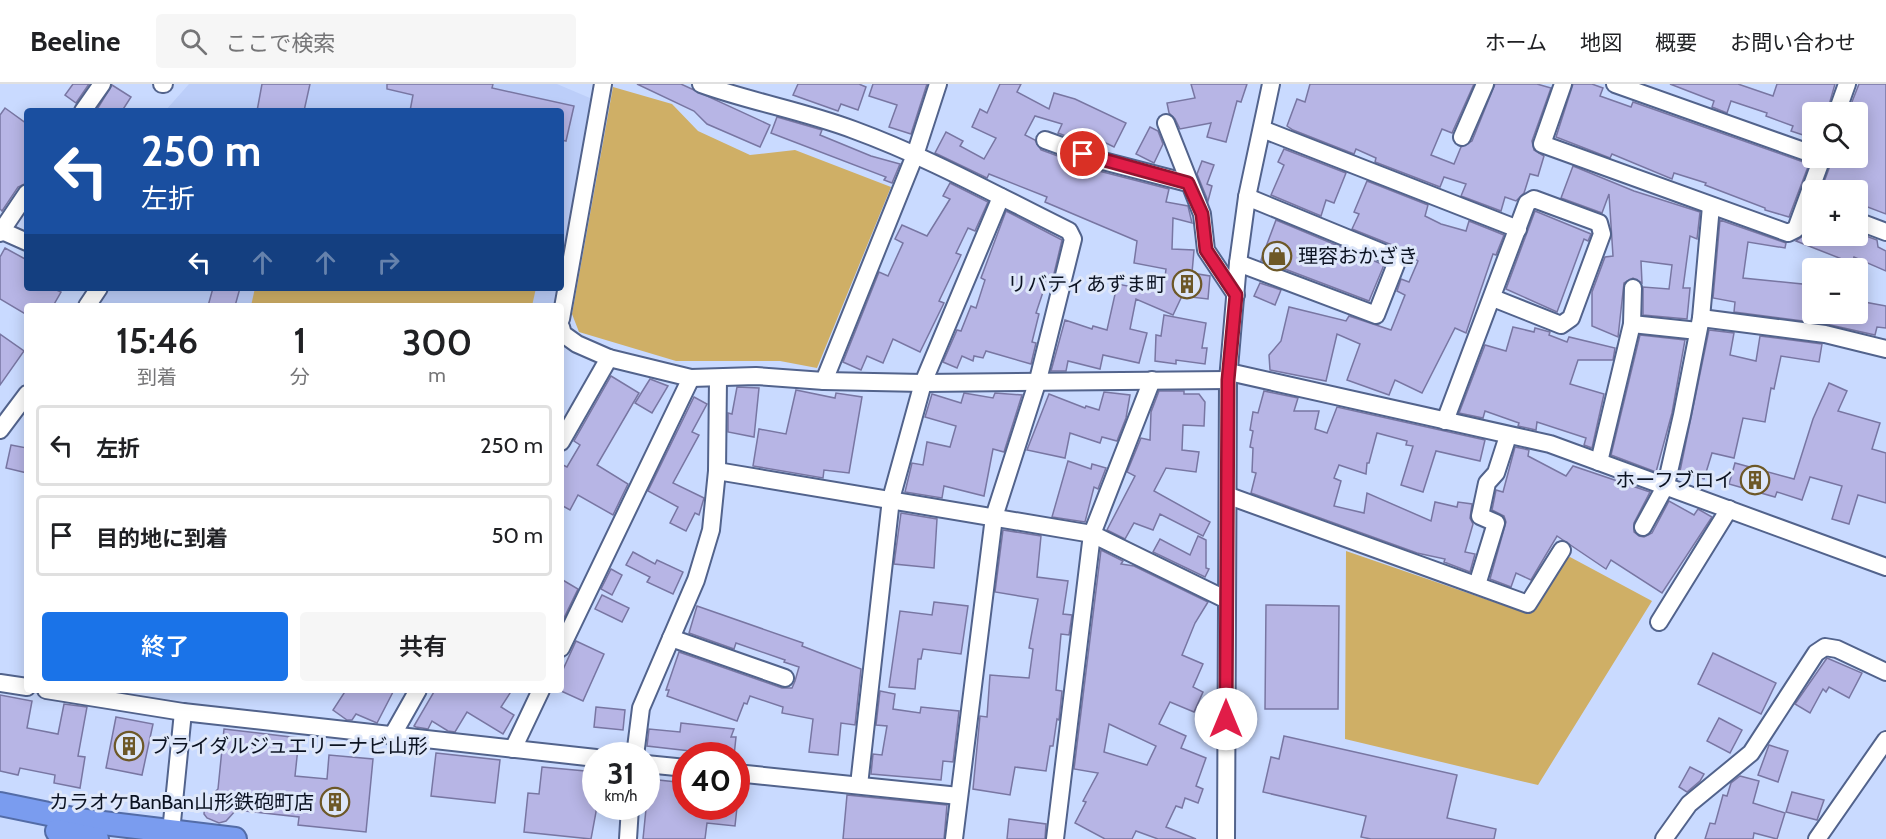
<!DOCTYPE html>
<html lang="ja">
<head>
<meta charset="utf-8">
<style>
	:root { --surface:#fff; --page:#f6f6f6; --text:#202124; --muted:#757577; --line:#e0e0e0; --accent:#1a73e8 }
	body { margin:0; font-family:Cabin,"Noto Sans JP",sans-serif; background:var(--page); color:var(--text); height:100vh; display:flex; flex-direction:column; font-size:22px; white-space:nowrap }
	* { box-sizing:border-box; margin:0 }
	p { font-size:20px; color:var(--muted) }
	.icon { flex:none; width:33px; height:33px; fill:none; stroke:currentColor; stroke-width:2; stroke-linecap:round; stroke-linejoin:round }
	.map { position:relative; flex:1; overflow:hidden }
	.drawer { position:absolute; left:24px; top:219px; width:540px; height:390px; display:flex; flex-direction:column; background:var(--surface); border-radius:6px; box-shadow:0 3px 15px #0003 }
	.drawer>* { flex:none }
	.banner { position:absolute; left:24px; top:24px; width:540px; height:183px; border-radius:6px; box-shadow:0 3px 15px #0003; background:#1a4fa0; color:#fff; overflow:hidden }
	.tools { position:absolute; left:1802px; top:18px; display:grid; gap:12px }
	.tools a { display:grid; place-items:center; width:66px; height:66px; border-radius:6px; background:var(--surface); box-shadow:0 3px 15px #0003; font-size:30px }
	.speed { position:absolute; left:582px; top:658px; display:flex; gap:12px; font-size:30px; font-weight:700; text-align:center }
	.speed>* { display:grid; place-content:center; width:78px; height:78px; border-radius:50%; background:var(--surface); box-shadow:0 3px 15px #0003; line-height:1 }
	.speed small { font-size:15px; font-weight:400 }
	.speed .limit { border:9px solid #d22; background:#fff; color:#111 }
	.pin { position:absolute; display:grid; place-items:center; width:51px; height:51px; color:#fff; margin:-26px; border:3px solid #fff; border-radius:50%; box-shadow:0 2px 6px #0007 }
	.me { position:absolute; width:66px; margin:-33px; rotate:0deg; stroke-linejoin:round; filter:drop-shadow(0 0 4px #0008) }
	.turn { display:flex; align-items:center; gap:21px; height:126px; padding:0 18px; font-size:27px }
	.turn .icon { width:78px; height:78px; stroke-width:2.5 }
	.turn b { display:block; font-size:42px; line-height:51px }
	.lanes { display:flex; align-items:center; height:57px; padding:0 18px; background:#0003; justify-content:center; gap:30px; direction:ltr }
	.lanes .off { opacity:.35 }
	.eta { display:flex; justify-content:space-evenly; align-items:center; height:102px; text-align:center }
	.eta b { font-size:36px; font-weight:600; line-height:42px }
	.cta { display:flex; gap:12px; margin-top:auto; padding:12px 18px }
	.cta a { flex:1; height:69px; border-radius:6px; background:var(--accent); color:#fff; font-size:24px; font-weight:600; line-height:69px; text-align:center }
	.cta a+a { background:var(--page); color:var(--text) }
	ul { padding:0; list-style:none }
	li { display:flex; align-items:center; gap:18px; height:81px; margin:0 12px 9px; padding:0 6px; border:3px solid var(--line); border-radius:6px }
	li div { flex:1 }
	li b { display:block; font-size:22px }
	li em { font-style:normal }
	header { display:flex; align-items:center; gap:36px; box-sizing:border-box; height:84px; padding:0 30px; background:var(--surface); border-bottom:2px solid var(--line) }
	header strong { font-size:28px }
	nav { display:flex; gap:33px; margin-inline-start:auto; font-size:21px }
	.search { width:420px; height:54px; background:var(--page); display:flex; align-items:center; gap:15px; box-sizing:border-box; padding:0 21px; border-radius:6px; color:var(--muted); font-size:22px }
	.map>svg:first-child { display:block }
	.built { fill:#bccef9 }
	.green { fill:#cfaf66 }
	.building { fill:#b7b5e5; stroke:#7876a2; stroke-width:1.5; fill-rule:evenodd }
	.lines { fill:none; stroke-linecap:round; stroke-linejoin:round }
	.minor-casing { stroke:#52638c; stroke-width:20 }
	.highway-casing { stroke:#536ca7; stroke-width:26 }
	.minor { stroke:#fff; stroke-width:16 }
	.highway { stroke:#7a9cef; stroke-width:22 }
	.route-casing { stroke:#92132f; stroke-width:15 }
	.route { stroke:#e11d48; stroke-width:10 }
	.labels { text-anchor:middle; stroke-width:6; stroke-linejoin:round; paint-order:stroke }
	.poi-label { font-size:20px; fill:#0b1221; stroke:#dee7fa; text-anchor:end }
</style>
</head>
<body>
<header>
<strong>Beeline</strong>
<div class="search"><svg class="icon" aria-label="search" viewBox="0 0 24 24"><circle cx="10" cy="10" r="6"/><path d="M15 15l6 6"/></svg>ここで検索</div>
<nav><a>ホーム</a><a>地図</a><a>概要</a><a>お問い合わせ</a></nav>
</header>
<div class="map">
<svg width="1886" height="755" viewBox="0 0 1886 755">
	<rect width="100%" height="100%" fill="#c9daff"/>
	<g class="built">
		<polygon points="189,0 557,0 597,17 561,188 561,27 165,27"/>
		<polygon points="106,204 558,204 554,222 98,222"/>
	</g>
	<g class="green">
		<polygon points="613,3 672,20 698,47 750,71 795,66 891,103 817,284 780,277 676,277 579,248 572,230"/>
		<polygon points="255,204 536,204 532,222 251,222"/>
		<polygon points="1346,467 1529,530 1564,475 1570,473 1652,517 1538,701 1345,655"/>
	</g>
	<g class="building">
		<polygon points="73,0 89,0 76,19 65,11"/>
		<polygon points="262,0 310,0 304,27 257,27"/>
		<polygon points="387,0 493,0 492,4 574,22 566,57 561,56 561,27 410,27 413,11 387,5"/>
		<polygon points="637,0 681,0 770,41 760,63 707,40 694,27"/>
		<polygon points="798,0 859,0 866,3 858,26 841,20 838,27 793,11"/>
		<polygon points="873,0 927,0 911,50 889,43 897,21 869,12"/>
		<polygon points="1000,0 1021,0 1017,8 1049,25 1054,9 1075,15 1126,39 1114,63 1106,59 1102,66 1058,49 1062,40 1035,32 1025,51 1035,56 1041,66 1099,87 1169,105 1166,118 1188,122 1192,139 1173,134 1172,165 1194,166 1192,189 1210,192 1208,215 1182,212 1173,231 1136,215 1130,245 1147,249 1139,279 1103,271 1100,285 1068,277 1066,287 1051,287 1065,236 1092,245 1093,242 1107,246 1116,206 1111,204 1113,199 1147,206 1148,203 1163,210 1166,185 1134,179 1137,157 1045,118 1047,113 989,90 987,94 935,69 946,48 963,57 960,62 984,75 996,54 972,43 980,25 987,29"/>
		<polygon points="1191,0 1247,0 1241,18 1237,17 1226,58 1207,53 1211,39 1180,45 1175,35 1169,29 1167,19 1195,14"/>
		<polygon points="1310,0 1474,0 1452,49 1442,45 1431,71 1454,80 1461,63 1472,57 1495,0 1537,0 1551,4 1532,57 1534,66 1544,72 1538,92 1530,90 1524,109 1516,117 1505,113 1501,127 1461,112 1466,100 1444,93 1440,103 1375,78 1376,74 1356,65 1354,70 1293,46 1287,42 1297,15 1305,18"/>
		<polygon points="1573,0 1592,0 1603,4 1600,12 1631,23 1633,18 1809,80 1789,133 1765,126 1765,124 1705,101 1706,99 1674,89 1672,95 1612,70 1610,74 1556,53"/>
		<polygon points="1670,0 1738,0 1773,12 1777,0 1835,0 1827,28 1812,28 1812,54 1791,47 1793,42 1766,32 1767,29 1731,17 1727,29 1712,23 1714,17"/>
		<polygon points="1859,0 1886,0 1886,130 1857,119 1857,106 1821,106 1833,74 1857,74 1857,28 1848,28"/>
		<polygon points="112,1 131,13 122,27 96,27"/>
		<polygon points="5,24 27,40 27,99 18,103 2,127 0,125 0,31"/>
		<polygon points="777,33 822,46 820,51 871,72 900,80 892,99 884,96 886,93 771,49"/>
		<polygon points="1150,43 1158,47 1163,60 1154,79 1136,70"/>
		<polygon points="1284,65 1346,89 1334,119 1326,116 1321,132 1271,111 1284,81 1278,78"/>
		<polygon points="1202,77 1214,81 1207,100 1212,102 1208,117 1197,90"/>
		<polygon points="1573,82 1634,107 1700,128 1697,155 1690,152 1683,204 1690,204 1687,235 1643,231 1643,203 1669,205 1672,181 1641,177 1642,199 1633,194 1624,199 1618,253 1592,242 1592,208 1605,173 1613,172 1609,110 1602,129 1561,114"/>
		<polygon points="1367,97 1428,121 1425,132 1441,140 1466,147 1469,137 1504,151 1496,171 1493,170 1466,249 1455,244 1422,309 1395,296 1389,311 1347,296 1360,260 1337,250 1326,297 1270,286 1269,271 1281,257 1289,223 1346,237 1349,232 1391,246 1405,211 1397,207 1401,195 1409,198 1418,177 1402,165 1352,145 1359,130 1354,128"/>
		<polygon points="950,99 988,118 975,147 968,144 956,169 961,171 939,217 944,219 920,268 893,255 883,279 867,272 861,286 843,278 879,188 888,192 903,159 895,155 902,141 927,152 950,115 943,112"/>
		<polygon points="1006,127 1062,156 1052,198 1047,196 1036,229 1039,230 1032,258 1036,259 1031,280 986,267 983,274 974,272 973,277 962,272 957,284 943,278 957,246 961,247 971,222 976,224 985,196 981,194"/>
		<polygon points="1535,127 1591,150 1588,157 1584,155 1557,228 1506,205"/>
		<polygon points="1276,136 1384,181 1369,217 1261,176"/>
		<polygon points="1720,136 1786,159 1785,164 1748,158 1743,194 1812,201 1812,230 1857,230 1857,219 1864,220 1864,218 1886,222 1886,244 1877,243 1875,251 1826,240 1734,228 1735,218 1713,214"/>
		<polygon points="1803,152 1866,152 1877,156 1878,163 1886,167 1886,187 1854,173 1852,179 1796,157"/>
		<polygon points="5,164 27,176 27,204 52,204 61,208 53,222 27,222 27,231 0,215 0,173"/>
		<polygon points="1260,199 1281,206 1275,221 1254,212"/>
		<polygon points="213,204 240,204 235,222 208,222"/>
		<polygon points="1164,231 1206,239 1202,264 1207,264 1205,280 1176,276 1176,280 1155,277 1156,251 1161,252"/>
		<polygon points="1513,243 1534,248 1535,244 1550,248 1549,251 1567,258 1569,253 1615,264 1613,276 1578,276 1570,300 1604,310 1592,364 1584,361 1586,354 1537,338 1536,346 1518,342 1519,339 1485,327 1483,334 1459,329 1485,261 1506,267"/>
		<polygon points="1709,246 1734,249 1730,271 1756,277 1760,252 1822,260 1819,278 1781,272 1774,305 1771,304 1765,338 1743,334 1734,374 1712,369 1704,395 1680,387"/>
		<polygon points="0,250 24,267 0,301"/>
		<polygon points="1640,251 1685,256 1672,329 1656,388 1611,371"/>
		<polygon points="611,292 639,309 597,381 628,400 613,431 578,411 570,426 561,421 561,380 567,383 580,361 574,357"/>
		<polygon points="650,295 668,302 652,329 635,319"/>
		<polygon points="1829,299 1847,307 1838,327 1880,339 1872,365 1886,369 1886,419 1858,411 1849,440 1832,435 1842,402 1810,393 1802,416 1777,408 1775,413 1729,400 1735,379 1794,395 1813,335"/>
		<polygon points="737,303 759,304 754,353 728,348 728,329 732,330"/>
		<polygon points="796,306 835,314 836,309 862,313 849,389 824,386 823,394 753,382 759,345 786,350"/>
		<polygon points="1159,307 1184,307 1184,310 1199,310 1205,318 1204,342 1183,341 1182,366 1199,368 1196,388 1166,384 1154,407 1210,438 1203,452 1160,430 1153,446 1134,439 1125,455 1107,446 1135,392 1127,388 1141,354 1150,356 1151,328"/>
		<polygon points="1264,307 1298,314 1294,327 1319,327 1315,345 1327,349 1337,323 1485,356 1480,377 1436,367 1423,408 1401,401 1413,362 1406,361 1407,357 1377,349 1369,379 1367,379 1366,390 1339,381 1334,394 1341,397 1334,422 1364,429 1367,409 1431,437 1435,418 1457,423 1458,418 1472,420 1470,434 1473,440 1465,468 1475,470 1470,488 1444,478 1445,475 1417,469 1251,409 1256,389 1252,388 1253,364 1250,363 1253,347 1250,346 1253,328 1258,329"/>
		<polygon points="1104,308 1130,311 1126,334 1117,357 1102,353 1100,359 1070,349 1065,374 1027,366 1049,310 1085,324 1086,322 1099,326"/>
		<polygon points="964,309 993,314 995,309 1022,311 1004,368 993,365 984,412 944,402 942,414 905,408 912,379 923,381 927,358 950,363 956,342 925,333 932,310 961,319"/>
		<polygon points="694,313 707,320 692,348 699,351 673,399 704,414 699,431 695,429 686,447 670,439 678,423 648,407"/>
		<polygon points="11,361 27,364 27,389 6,384"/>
		<polygon points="1515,363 1529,366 1528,372 1566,392 1573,382 1650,408 1634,439 1634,448 1639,452 1644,453 1652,449 1669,417 1694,431 1698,425 1712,433 1662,509 1611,476 1606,485 1557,452 1531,496 1516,489 1511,503 1490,495 1506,438 1504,432 1492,426 1496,406 1503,408"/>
		<polygon points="1068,377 1091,385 1092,380 1106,384 1098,405 1094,403 1085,438 1052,433"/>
		<polygon points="901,429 937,435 934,484 894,480"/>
		<polygon points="1003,446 1041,452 1037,493 1068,497 1063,530 1072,531 1069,551 1061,550 1056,606 1062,607 1059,636 1057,635 1053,662 1050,662 1046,687 1015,683 1010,711 973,705 980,632 987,633 990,591 1029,594 1033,565 1029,564 1038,515 995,508"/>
		<polygon points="1198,452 1206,456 1206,484 1209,485 1205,493 1153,468 1160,455 1190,471"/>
		<path d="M1101,466l22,11 -2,3 13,2 74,36 -13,21 -13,32 21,9 -10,23 10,5 -9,20 -24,-10 -11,22 27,12 -5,12 25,10 -10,28 7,3 -5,14 -13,-5 -3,10 -6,-2 -10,21 30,12h-38l-22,-8 -4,8h-27l-30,-16 11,-21 -3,-1 15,-28 -24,-4zM1109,640l47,22 -9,19 -43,-13z"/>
		<polygon points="633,468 655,480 657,476 683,488 673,510 647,498 650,493 626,481"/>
		<polygon points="611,485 622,491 612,511 601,505"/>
		<polygon points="561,495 578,505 561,540"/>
		<polygon points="602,511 629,524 622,538 595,525"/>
		<polygon points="934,518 968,522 961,570 923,565 921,575 918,575 915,605 889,603 900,527 932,531"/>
		<polygon points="1266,521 1339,522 1338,625 1265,625"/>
		<polygon points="697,522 803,559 802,562 861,585 855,641 841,639 838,671 809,668 813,635 782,629 783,623 750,612 747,620 744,619 737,637 667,612 669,606 666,606 679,568 782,604 792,604 795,597 799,583 784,578 785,576 736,559 734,565 689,549"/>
		<polygon points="576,557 604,570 583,617 561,607 561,590"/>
		<polygon points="1713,569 1776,599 1761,630 1698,600"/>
		<polygon points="1827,574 1862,589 1849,614 1829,603 1826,608 1823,605 1810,629 1795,620"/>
		<polygon points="346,606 394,606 377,639 356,630 352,636 347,636 333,626"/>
		<polygon points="435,606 512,606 501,623 514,631 503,650 467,628 455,648 448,647 432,637 428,645 416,643 414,642"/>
		<polygon points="880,607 895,610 893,625 920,629 921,623 959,627 953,678 943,677 941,696 871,690 873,670 882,671 887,642 876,641"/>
		<polygon points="0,611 32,617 27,644 58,650 64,620 87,623 78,672 85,673 80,704 54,699 55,691 20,684 18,691 0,687"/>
		<polygon points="596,623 625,626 623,646 594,643"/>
		<polygon points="116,633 153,640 142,691 106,684"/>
		<polygon points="1719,634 1742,646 1730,669 1707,657"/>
		<polygon points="681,639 734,645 731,653 736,653 734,672 647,662 649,645 680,648"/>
		<polygon points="224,645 299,654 295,692 327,695 329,671 373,675 366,748 298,741 299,733 236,726 226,737 219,739 207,734 204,730 205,717 218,705"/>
		<polygon points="1284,652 1457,691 1447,734 1496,745 1494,755 1371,755 1361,753 1366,732 1263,708 1271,673 1279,675"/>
		<polygon points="1769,661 1788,667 1778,698 1758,691"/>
		<polygon points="436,669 500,676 495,719 431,712"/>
		<polygon points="542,683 596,688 596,728 591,755 524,748 528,709 539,710"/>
		<polygon points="1690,683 1704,690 1700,697 1687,708 1679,703"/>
		<polygon points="1740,692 1759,697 1753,719 1785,729 1777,755 1754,749 1753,755 1705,755 1710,739 1715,740 1723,711 1727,712 1731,699"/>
		<polygon points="649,695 686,699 686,723 737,723 735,742 707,739 705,755 643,755"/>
		<polygon points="1792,708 1824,716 1817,736 1786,728"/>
		<polygon points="847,711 947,721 944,755 843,755"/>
		<polygon points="1009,735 1046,740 1045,755 1007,755"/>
	</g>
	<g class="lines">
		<g class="minor-casing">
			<g id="minor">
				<polyline points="162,0 164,0"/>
				<path d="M701,0c50,18 103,27 153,46 74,27 144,66 215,101l4,8 -35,141 -44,137 -40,322"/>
				<polyline points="1563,0 1542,60 1788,149 1796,145 1822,74"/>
				<polyline points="1615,0 1812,70"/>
				<polyline points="83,27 102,0"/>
				<polyline points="1837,28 1847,0"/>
				<polyline points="1166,39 1202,130 1206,166 1236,211"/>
				<polyline points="1262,45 1518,145"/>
				<polyline points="1462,53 1485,0"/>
				<polyline points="1045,56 1103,77 1188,99"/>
				<polyline points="1857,137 1886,148"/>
				<polyline points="0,146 27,158"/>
				<polyline points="0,149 27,109"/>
				<polyline points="1238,179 1376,231 1398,175 1247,113"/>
				<polyline points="87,222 99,204"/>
				<polyline points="1701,234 1825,250 1886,265"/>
				<polyline points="561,235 603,0"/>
				<polyline points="1632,240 1698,247"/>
				<polyline points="561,243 563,250 577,260 609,274 691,294 756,292 824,297 923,299 1228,296"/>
				<polyline points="1229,288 1550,360 1886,483"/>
				<polyline points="824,297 915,71 938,0"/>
				<polyline points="1445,337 1527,119 1534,115 1599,139 1602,150 1571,234 1561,241 1493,214"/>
				<polyline points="0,346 27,310"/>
				<polyline points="561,358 609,274"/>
				<polyline points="1599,378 1632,240 1633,204"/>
				<polyline points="717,387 1092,450 1227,516"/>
				<polyline points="1229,412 1528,520 1562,466"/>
				<polyline points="1643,443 1666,401 1682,331 1701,234 1711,122"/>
				<polyline points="1477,501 1496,439 1480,432 1487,399 1496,389 1508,352"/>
				<polyline points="1659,538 1729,425"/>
				<polyline points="671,554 785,594"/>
				<polyline points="561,564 691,294"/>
				<polyline points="0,599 27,603"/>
				<polyline points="46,606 183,628 596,674"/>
				<polyline points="392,652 418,606"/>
				<polyline points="513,665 541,606"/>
				<polyline points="635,672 641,624 696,496 711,446 717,387 718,295"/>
				<polyline points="646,680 686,684"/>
				<polyline points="736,689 959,712"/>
				<polyline points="859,701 891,415 923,299 1001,113"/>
				<polyline points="175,755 171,748 183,628"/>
				<polyline points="628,755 630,723"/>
				<polyline points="1055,755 1092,450 1152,296"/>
				<polyline points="1226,755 1228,296 1238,179 1247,113 1271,0"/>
				<polyline points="1664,755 1689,720 1751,669 1816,569 1825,563 1837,565 1886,588"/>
				<polyline points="1817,755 1886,656"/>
			</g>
		</g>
		<g class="highway-casing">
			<g id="highway">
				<polyline points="0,720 78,736 235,755"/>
				<polyline points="57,747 97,755"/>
			</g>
		</g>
		<use href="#minor" class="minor"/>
		<use href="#highway" class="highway"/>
	</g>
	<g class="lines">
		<g class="route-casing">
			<polyline id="route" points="1083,70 1188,99 1202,130 1206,166 1236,211 1228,296 1226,635"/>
		</g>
		<use href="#route" class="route"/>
	</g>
	<defs>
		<g id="shop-ring" transform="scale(1.5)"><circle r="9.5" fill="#dee7fa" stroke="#6d5827" stroke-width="1.5"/><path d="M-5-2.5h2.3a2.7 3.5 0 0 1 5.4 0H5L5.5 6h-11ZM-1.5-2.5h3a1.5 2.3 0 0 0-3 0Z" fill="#6d5827"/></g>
		<g id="building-ring" transform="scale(1.5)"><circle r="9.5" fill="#dee7fa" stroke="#6d5827" stroke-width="1.5"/><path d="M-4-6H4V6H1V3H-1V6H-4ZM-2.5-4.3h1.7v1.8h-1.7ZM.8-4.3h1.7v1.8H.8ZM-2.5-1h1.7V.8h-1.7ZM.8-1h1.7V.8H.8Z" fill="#6d5827"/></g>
	</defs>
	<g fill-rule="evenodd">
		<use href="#shop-ring" x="1277" y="172"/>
		<use href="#building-ring" x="1187" y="200"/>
		<use href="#building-ring" x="1755" y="396"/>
		<use href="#building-ring" x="129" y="662"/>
		<use href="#building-ring" x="335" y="718"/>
	</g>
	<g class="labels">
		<g class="poi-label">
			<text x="1298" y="179" text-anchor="start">理容おかざき</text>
			<text x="1166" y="207">リバティあずま町</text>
			<text x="1734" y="403">ホーフブロイ</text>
			<text x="150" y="669" text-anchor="start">ブライダルジュエリーナビ山形</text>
			<text x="314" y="725">カラオケBanBan山形鉄砲町店</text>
		</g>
	</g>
</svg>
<div class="tools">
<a><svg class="icon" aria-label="search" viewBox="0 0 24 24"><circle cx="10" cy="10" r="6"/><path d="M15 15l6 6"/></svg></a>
<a>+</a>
<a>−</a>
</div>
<div class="speed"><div>31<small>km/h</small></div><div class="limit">40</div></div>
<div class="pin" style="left:1083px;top:70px;background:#d93025"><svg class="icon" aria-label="arrive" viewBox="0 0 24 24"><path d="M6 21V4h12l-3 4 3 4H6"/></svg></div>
<svg class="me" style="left:1226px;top:635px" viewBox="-20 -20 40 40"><circle r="19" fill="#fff"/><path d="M0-13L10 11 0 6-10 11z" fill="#e11d48"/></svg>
<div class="banner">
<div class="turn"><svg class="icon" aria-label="left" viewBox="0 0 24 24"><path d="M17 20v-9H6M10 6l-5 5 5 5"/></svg><div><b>250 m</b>左折</div></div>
<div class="lanes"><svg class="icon" aria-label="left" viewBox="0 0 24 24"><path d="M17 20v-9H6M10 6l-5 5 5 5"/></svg><svg class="icon off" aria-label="ahead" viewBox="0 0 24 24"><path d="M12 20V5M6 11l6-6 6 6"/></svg><svg class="icon off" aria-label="ahead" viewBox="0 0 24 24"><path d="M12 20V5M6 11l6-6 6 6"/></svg><svg class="icon off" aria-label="right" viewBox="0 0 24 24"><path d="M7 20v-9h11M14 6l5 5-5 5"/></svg></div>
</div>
<section class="drawer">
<div class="eta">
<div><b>15:46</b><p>到着</p></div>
<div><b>1</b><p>分</p></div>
<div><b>300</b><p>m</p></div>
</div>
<ul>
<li><svg class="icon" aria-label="left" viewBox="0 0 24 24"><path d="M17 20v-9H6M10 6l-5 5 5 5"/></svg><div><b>左折</b></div><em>250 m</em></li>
<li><svg class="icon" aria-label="arrive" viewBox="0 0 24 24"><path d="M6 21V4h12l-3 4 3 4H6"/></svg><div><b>目的地に到着</b></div><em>50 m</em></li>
</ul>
<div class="cta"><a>終了</a><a>共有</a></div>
</section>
</div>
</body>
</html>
